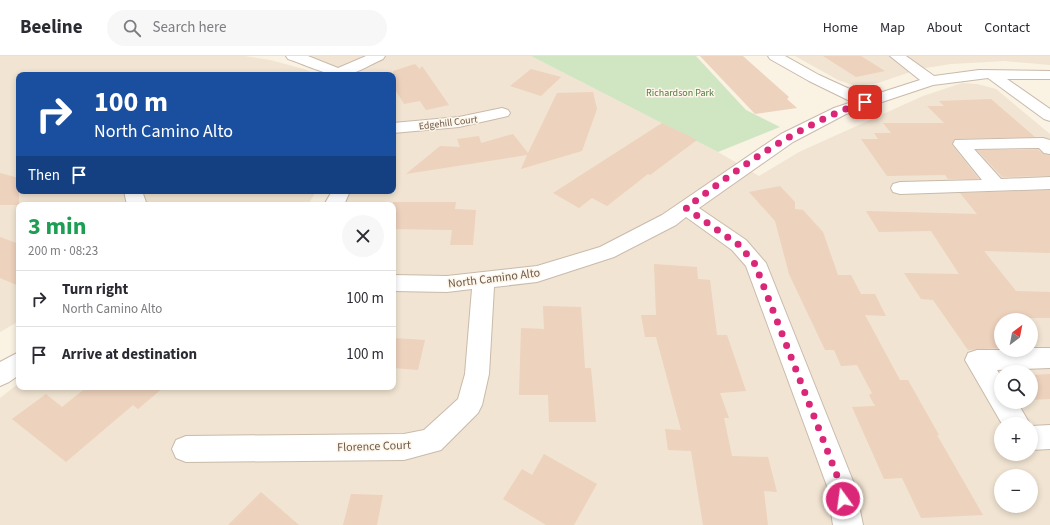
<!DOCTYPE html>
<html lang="en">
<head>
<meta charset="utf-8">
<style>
	:root { --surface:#fff; --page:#f7f7f7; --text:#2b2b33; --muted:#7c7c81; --line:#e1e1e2 }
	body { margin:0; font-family:"Source Sans 3",sans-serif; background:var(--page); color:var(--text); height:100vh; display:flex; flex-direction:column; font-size:15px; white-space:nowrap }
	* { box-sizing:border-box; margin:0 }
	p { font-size:13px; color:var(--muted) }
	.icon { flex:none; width:22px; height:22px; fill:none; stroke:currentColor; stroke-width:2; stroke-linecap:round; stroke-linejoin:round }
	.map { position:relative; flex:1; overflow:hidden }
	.drawer { position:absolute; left:16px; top:146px; width:380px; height:188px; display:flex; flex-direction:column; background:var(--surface); border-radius:8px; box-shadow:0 2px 6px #0003 }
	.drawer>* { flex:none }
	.hud { position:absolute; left:16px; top:16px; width:380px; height:122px; border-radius:8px; box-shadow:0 2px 6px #0003; background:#1a4fa0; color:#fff; overflow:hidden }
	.needle { width:26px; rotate:32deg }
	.buttons { position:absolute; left:994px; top:257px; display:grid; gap:8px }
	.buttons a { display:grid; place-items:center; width:44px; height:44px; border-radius:50%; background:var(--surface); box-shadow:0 2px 6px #0003; font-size:20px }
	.pin { position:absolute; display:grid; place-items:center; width:34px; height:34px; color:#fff; margin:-17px; border-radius:8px; box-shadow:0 2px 6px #0006 }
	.me { position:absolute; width:44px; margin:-22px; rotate:346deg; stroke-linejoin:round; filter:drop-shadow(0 0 3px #0008) }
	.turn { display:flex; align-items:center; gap:14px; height:84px; padding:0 12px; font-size:18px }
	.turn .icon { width:52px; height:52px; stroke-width:2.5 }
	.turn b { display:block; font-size:28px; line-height:34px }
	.then { display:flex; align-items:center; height:38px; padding:0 12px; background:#0003; gap:8px; font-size:15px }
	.round { display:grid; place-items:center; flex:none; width:42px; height:42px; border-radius:21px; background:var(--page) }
	.headline { display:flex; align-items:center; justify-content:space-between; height:68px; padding:0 12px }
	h1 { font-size:24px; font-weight:700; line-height:30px; color:#1e9e55 }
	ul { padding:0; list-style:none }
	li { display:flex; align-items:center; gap:12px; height:56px; padding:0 12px; border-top:1px solid var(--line) }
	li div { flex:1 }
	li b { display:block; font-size:15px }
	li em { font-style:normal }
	header { display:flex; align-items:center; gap:24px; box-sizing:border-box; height:56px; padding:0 20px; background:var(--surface); border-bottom:1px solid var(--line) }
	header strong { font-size:19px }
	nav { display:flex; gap:22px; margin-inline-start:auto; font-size:14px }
	.search { width:280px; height:36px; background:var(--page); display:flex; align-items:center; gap:10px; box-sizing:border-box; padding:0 14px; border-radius:22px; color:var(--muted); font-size:15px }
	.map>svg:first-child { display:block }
	.residential { fill:#f1e4d2; fill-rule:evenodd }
	.green { fill:#d0e6c3 }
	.building { fill:#edd2bd }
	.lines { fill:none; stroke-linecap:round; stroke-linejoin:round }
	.minor-casing { stroke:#c9baab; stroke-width:2 }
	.minor { fill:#fff; fill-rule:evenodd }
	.route { stroke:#db2777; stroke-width:7; stroke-dasharray:0 12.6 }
	.labels { text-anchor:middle; stroke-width:3; stroke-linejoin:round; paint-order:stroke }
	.far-park-label { font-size:10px; fill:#547a48; stroke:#fdf6e9 }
	.far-street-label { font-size:10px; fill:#6f5a4c; stroke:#fdf6e9 }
	.street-label { font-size:12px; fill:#6f5a4c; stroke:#fdf6e9 }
</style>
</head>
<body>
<header>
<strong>Beeline</strong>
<div class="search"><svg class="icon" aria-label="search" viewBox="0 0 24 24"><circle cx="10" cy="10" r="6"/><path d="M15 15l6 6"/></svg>Search here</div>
<nav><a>Home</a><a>Map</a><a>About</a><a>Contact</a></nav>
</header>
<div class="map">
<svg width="1050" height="469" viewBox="0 0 1050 469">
	<rect width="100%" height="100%" fill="#faf2e3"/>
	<g class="residential">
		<polygon points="0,0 245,0 270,4 304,13 317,19 19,19 19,135 316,135 308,149 19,149 19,265 0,276"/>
		<path d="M284,0h247l187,96 41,24 40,-24 124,-56 39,-13 15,1 19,5 54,45v391h-1050v-127l19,-15v4h374v-182h-67l6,-14h61v-116h-62l-21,-11zM1001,264h30v30h-30zM1001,316h30v30h-30zM1001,368h30v30h-30zM1001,420h30v30h-30z"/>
		<polygon points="795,0 1050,0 1050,9 1005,5 951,8 919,13 878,27 856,30 838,24"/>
	</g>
	<polygon class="green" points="531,0 696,0 746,54 780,71 718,96"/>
	<g class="building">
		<polygon points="700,0 743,0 789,41 787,43 797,52 755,58"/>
		<polygon points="823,0 861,0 885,15 856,21"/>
		<polygon points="415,8 420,13 422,10 449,49 426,54 420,45 404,48 393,30 393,15"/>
		<polygon points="531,13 561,21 541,40 510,30"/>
		<polygon points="593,36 597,53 582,95 521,113 527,99 406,118 440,90 460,91 457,83 479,80 481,87 513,78 528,97 557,37"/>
		<polygon points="991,43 1035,81 954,83 952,89 979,123 948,123 945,119 887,120 861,83 878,83 874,77 891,77 883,67 944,67 927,50 944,50 939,45"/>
		<polygon points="662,67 697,84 650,119 648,118 607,150 592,142 579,152 553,137"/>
		<polygon points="977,94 1038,94 1044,98 1050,99 1050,120 1002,121"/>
		<polygon points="0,117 19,122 19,149 0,149"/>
		<polygon points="780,130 795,146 795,153 803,154 823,176 838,219 851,219 861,238 875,238 886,260 865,259 900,324 908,324 939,379 937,379 983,459 921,462 902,422 884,423 852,351 875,350 869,339 872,337 857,309 841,310 834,294 825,294 789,218 775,165 749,136"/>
		<polygon points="1050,134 1050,197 984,195 1016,235 1050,236 1050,262 1001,262 1001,292 968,294 933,244 921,243 904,217 959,218 931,175 879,176 866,155 977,158 960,137"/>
		<polygon points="393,146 456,146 455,153 476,154 473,189 450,189 452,174 393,173"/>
		<polygon points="0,181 19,188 19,230 0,222"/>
		<polygon points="654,208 697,211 698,223 710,224 717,279 727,279 746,335 720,337 729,362 724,362 732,400 768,401 777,436 764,435 768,469 703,469 691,395 668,394 665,373 681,374 656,281 645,281 641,259 656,259"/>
		<polygon points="543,250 581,251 585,312 591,312 596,366 549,366 548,339 519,339 521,272 544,273"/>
		<polygon points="393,282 425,284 418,314 393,312"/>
		<polygon points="1050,318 1050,343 1031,344 1031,319"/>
		<polygon points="87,331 164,331 138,353 133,349 66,406 12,363 46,338 62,351"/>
		<polygon points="544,398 597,428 574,469 546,469 503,443 522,413 532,419"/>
		<polygon points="261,436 299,469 228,469"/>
		<polygon points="351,438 383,439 377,469 343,469"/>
	</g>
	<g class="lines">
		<g class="minor-casing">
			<g id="minor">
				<path d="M286,0h22l30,12 28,-12h19l-2,3c-11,5 -27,14 -36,16 -15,3 -43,-11 -59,-16z"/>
				<polygon points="768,0 785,0 819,19 867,41 920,24 890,0 906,0 934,20 979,14 1050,15 1050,23 1007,23 1050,53 1050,65 1044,63 988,22 933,29 846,58 793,86 699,152 746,184 766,207 855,430 863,469 833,469 827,430 746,210 732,194 686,161 676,169 614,201 537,226 494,231 489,318 482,349 478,357 441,394 404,404 186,406 176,402 172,393 176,384 186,380 404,378 424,374 458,343 465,318 472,233 447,236 393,235 393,219 447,220 537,210 600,191 662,159 781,78 834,52 852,46 809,25 770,3"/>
				<polygon points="502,52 508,54 510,57 508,60 459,71 393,77 393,67 459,61"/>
				<polygon points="1043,82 1050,84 1050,98 1044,97 1039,92 974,93 1001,123 1050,121 1050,133 900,138 893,136 891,132 893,128 900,126 982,124 953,88 955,84"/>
				<polygon points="124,135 142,135 147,149 127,149"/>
				<polygon points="332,135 350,135 344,149 324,149"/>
				<polygon points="1031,292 1050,292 1050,312 997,314 1001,320 1001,346 1017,346 1030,368 1002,368 965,304 968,297 977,294 1031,294"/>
				<polygon points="19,296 19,319 9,326 0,330 0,306"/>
				<polygon points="1050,369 1050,393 1031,394 1031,370"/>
			</g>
		</g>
		<use href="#minor" class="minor"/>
	</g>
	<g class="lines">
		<path class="route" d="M843,443l-2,-13 -86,-222 -16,-19 -53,-37c55,-42 114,-84 179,-106"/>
	</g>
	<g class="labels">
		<g class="far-park-label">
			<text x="680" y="40">Richardson Park</text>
		</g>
		<g class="far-street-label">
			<text transform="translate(448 66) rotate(-7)" y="4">Edgehill Court</text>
		</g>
		<g class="street-label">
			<text transform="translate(494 222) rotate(-7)" y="4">North Camino Alto</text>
			<text transform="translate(374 390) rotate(-2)" y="4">Florence Court</text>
		</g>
	</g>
</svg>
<div class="buttons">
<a><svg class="needle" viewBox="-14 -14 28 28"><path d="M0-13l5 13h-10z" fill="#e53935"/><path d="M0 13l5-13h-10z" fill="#7c7c81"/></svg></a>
<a><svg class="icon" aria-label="search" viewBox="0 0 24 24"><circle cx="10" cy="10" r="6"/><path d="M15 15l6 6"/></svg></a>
<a>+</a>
<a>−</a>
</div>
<div class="pin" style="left:865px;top:46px;background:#d93025"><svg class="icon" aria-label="arrive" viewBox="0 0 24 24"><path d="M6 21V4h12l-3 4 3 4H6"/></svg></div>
<svg class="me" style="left:843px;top:443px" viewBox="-20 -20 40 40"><circle r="17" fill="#db2777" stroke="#fff" stroke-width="3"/><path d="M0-11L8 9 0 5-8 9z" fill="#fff"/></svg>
<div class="hud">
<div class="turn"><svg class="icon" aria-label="right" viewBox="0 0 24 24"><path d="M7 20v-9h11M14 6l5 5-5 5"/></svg><div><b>100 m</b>North Camino Alto</div></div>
<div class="then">Then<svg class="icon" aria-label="arrive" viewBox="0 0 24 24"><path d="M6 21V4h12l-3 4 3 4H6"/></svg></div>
</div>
<section class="drawer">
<div class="headline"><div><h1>3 min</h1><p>200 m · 08:23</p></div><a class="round"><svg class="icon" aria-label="close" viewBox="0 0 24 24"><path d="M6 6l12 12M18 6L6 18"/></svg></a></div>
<ul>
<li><svg class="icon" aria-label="right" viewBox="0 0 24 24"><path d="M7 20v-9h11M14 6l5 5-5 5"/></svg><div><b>Turn right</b><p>North Camino Alto</p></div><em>100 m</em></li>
<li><svg class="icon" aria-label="arrive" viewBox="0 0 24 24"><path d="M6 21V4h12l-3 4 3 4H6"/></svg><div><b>Arrive at destination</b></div><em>100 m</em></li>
</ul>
</section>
</div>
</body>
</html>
